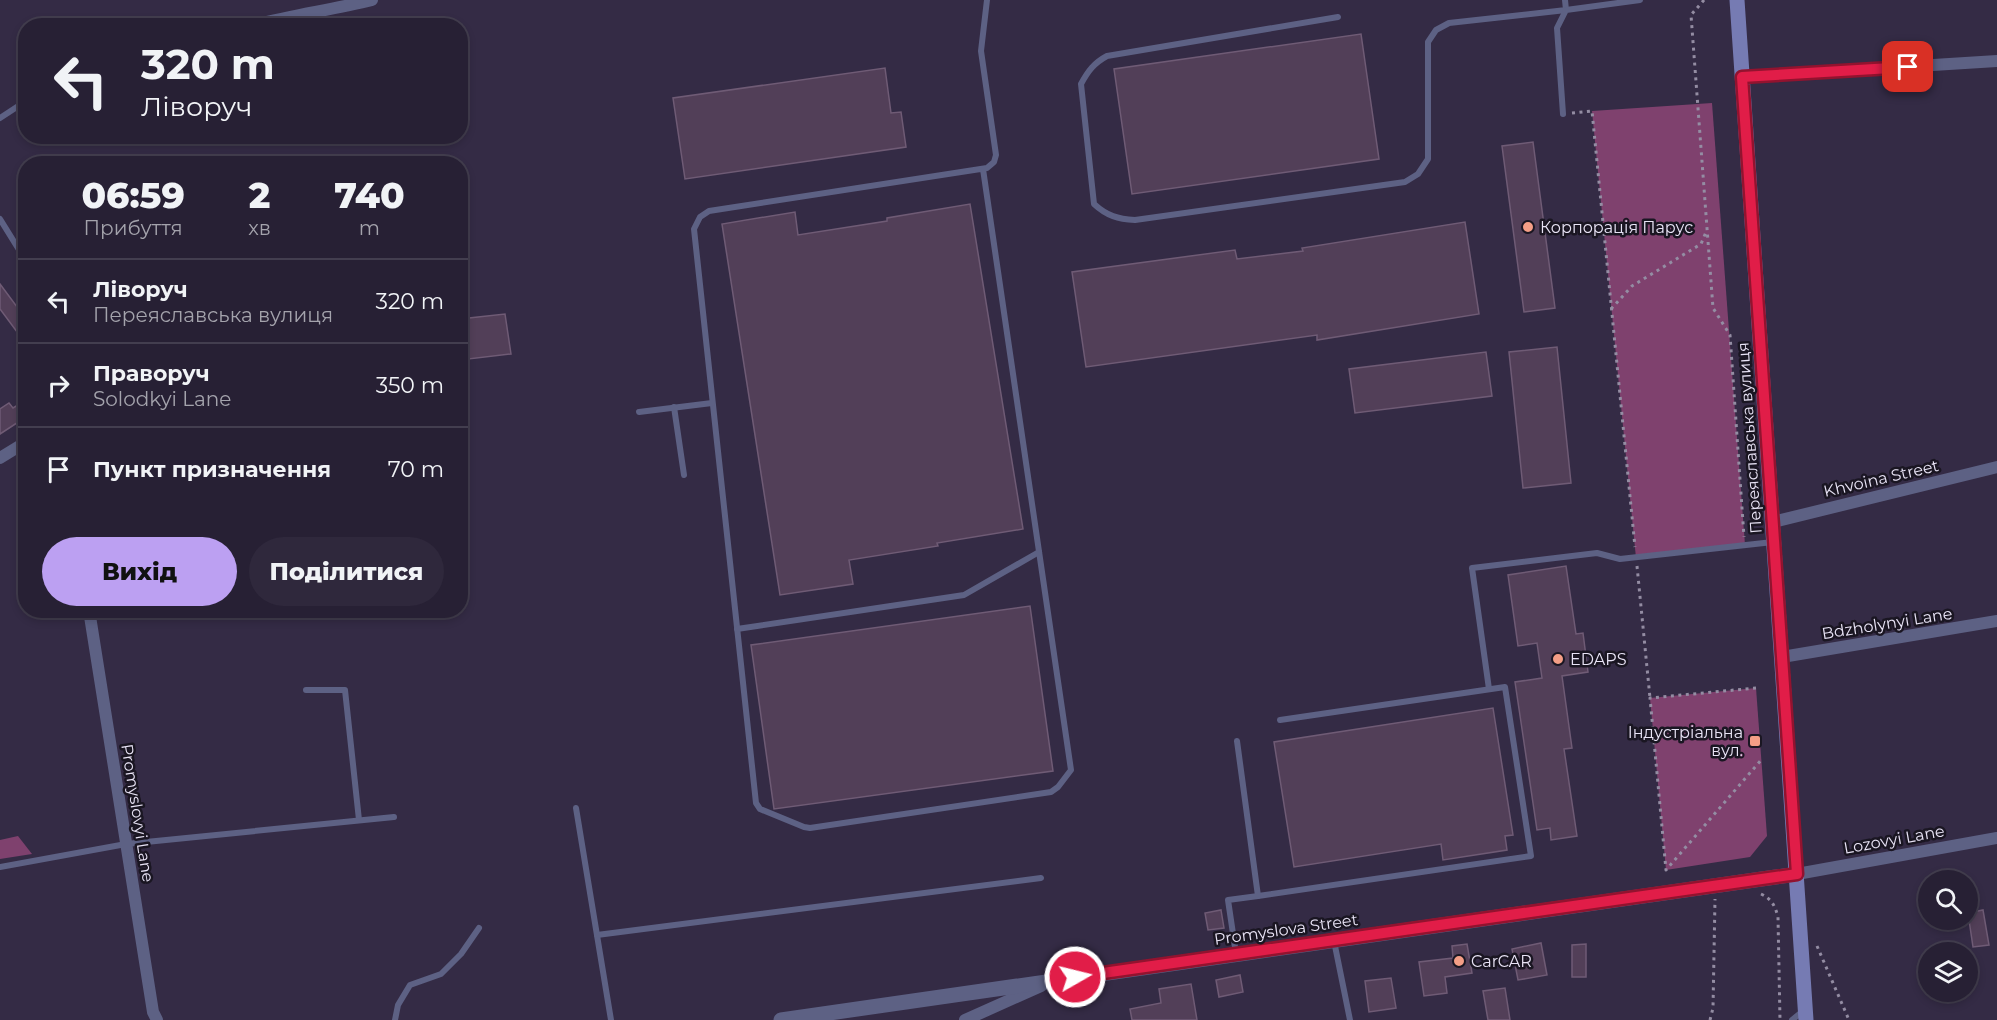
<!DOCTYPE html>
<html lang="uk">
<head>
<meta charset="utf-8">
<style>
	:root { --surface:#272034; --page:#2f283c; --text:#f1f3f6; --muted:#a4a3ac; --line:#433e4f; --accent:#bca0f2 }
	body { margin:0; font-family:Montserrat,sans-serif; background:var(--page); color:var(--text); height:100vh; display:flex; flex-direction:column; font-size:22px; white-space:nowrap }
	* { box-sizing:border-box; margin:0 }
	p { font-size:20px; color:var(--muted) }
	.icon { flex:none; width:33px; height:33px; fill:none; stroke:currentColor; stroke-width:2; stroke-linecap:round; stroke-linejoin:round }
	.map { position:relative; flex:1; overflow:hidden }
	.side { position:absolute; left:18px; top:156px; width:450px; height:462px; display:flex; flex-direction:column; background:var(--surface); border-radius:24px; box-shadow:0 3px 9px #0003,0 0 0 2px var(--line) }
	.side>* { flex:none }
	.hud { position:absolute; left:18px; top:18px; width:450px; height:126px; border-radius:24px; box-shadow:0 3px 9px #0003,0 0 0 2px var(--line); background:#272034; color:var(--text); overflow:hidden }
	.fabs { position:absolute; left:1918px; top:870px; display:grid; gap:12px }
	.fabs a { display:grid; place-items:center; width:60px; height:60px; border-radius:50%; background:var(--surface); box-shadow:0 3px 9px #0003,0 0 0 2px var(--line); font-size:30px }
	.pin { position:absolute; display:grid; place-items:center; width:51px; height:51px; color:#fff; margin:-26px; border-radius:12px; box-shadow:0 3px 9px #0006 }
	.me { position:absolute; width:66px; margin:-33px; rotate:82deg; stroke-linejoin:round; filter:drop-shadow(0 0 4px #0008) }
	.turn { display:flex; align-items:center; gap:21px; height:126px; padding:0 24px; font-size:27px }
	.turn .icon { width:78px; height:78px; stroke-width:2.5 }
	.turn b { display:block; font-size:42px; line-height:51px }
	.eta { display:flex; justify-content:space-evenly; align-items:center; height:102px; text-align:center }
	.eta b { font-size:36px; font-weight:800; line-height:42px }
	.button { display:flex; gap:12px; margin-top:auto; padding:12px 24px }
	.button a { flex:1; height:69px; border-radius:36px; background:var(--accent); color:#111; font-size:24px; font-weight:800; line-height:69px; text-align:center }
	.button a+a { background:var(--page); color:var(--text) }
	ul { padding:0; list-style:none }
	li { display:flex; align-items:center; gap:18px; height:84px; padding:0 24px; border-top:2px solid var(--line) }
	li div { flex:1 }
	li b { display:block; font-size:22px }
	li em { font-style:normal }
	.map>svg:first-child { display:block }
	.green { fill:#7f416e }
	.building { fill:#523f58; stroke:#6f5b75; stroke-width:1.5 }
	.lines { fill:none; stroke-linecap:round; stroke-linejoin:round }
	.path { stroke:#948da3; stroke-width:3; stroke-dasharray:3 4.5; stroke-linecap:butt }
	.service { stroke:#5d6184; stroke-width:6 }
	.minor { stroke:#5d6184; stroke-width:12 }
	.tertiary { stroke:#5d6184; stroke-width:15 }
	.secondary { stroke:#767bb3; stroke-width:15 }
	.route-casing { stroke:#92132f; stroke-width:15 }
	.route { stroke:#e11d48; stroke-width:10 }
	.poi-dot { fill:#f49e86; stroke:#1a1622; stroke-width:2 }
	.labels { text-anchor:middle; stroke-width:5; stroke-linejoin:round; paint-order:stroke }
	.poi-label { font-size:16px; fill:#e9e4f6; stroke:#1a1622; text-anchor:start }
	.street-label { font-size:16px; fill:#e9e4f6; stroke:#1a1622 }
</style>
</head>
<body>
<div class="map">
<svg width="1997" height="1020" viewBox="0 0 1997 1020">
	<rect width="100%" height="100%" fill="#342b45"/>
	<g class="green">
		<polygon points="1712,103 1745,545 1636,558 1592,111"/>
		<polygon points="1756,688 1767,836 1750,857 1666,870 1650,698"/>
		<polygon points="18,836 32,854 0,859 0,840"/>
	</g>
	<g class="building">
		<polygon points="1361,34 1379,159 1132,194 1114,69"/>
		<polygon points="885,68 891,113 901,112 906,147 685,179 673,98"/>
		<polygon points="1533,142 1555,308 1524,312 1502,146"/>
		<polygon points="970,204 1023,529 937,543 938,546 849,560 853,584 780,595 722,224 795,212 798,235 887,221 887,218"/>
		<polygon points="1465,222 1479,314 1317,340 1317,335 1086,367 1072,272 1235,250 1237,259 1303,251 1302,248"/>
		<polygon points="0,284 26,319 26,344 0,309"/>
		<polygon points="505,314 511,354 460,360 460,319"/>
		<polygon points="1557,347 1571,483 1523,488 1509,352"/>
		<polygon points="1486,352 1492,396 1355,413 1349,369"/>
		<polygon points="26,400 26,417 0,434 0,409 9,403 13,408"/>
		<polygon points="1566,566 1576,634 1583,633 1588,672 1562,676 1572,748 1564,749 1577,836 1551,840 1550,828 1537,830 1515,682 1542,678 1537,643 1518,646 1508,575"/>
		<polygon points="1030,606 1053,771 774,809 751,645"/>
		<polygon points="1493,708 1513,835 1505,836 1507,850 1443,860 1441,844 1294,867 1274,742"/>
		<polygon points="1221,910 1224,928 1208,930 1205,913"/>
		<polygon points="1983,910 1989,945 1973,947 1968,913"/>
		<polygon points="1541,943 1547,975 1518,980 1512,949"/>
		<polygon points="1467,944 1472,973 1445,977 1447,993 1424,996 1419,962 1453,958 1452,946"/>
		<polygon points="1586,944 1586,977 1572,977 1572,945"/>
		<polygon points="1240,975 1243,992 1219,997 1216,980"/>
		<polygon points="1391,978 1396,1008 1369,1012 1365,981"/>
		<polygon points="1191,984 1197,1020 1132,1020 1130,1009 1161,1003 1159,989"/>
		<polygon points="1505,988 1510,1020 1488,1020 1483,991"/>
	</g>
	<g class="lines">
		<g class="path">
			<polyline points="1704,0 1691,15 1713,308 1730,335 1744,537"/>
			<polyline points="1572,113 1592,111 1635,547"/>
			<polyline points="1611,309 1632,286 1701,244 1706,232"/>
			<polyline points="1637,566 1650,698"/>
			<polyline points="1756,688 1650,698 1666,870 1762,759"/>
			<path d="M1761,894c11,5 14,12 17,23l2,103"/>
			<polyline points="1817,946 1849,1020"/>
			<polyline points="1710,1020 1713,1008 1715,899"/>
		</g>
		<g class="service">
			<path d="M1338,17l-231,39c-13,7 -19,15 -26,28l13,120c13,12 24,15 41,16l270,-38 13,-8 10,-15v-117l8,-12 13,-7 117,-13 -1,-10"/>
			<polyline points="1563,114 1557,28 1566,10 1640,0"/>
			<polyline points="0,118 26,101"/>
			<polyline points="145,136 145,139"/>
			<polyline points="983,169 1071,770 1058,787 1051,792 810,828 804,827 760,809 756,803 694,229 700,217 709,211 987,168 994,162 996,155 981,51 987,0"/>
			<polyline points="0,219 26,261"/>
			<polyline points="674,407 684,475"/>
			<polyline points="639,412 712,403"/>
			<polyline points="737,629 964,595 1039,552"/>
			<polyline points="1489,689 1472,568 1597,553 1620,559 1773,542"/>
			<polyline points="306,690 345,690 359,820"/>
			<polyline points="576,808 611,1020"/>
			<polyline points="0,867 126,844 394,817"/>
			<polyline points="1258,896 1531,856 1505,687 1280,720"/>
			<polyline points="597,935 1041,878"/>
			<polyline points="1334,941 1350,1020"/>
			<polyline points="1236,954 1228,900 1258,896 1237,741"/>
			<polyline points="395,1020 398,1005 410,985 441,974 461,954 479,928"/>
			<polyline points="1792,1020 1803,1011"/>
		</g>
		<g class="minor">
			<path d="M251,26c40,-11 81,-16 121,-26"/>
			<polyline points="1742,77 1997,61"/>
			<polyline points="0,458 26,442"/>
			<polyline points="1773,522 1997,467"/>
			<polyline points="89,610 153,1012 157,1020"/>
			<polyline points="1782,657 1997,621"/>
			<polyline points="1797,874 1997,838"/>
			<polyline points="965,1020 1041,986"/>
		</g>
		<polyline class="tertiary" points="781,1020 1797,874"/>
		<polyline class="secondary" points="1737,0 1806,1020"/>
	</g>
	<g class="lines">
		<g class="route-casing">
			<polyline id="route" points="1075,977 1797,874 1742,77 1908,67"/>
		</g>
		<use href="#route" class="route"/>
	</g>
	<g class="poi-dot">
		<circle cx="1528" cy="227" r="6"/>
		<circle cx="1558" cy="659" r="6"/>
		<rect x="1749" y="735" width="12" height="12" rx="3"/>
		<circle cx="1459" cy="961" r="6"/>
	</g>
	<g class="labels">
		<g class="poi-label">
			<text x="1540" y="233">Корпорація Парус</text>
			<text x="1570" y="665">EDAPS</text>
			<text x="1743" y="738" text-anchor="end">Індустріальна<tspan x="1743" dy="18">вул.</tspan></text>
			<text x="1471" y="967">CarCAR</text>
		</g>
		<g class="street-label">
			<text transform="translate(1749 438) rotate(-94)" y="6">Переяславська вулиця</text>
			<text transform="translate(1881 478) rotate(-13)" y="6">Khvoina Street</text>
			<text transform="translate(1887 623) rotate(-9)" y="6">Bdzholynyi Lane</text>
			<text transform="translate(138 813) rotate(81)" y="6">Promyslovyi Lane</text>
			<text transform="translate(1894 839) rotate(-10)" y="6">Lozovyi Lane</text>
			<text transform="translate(1286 929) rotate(-8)" y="6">Promyslova Street</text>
		</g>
	</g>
</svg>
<div class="fabs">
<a><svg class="icon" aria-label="search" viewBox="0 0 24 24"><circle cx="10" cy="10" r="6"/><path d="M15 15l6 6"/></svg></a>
<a><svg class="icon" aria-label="layers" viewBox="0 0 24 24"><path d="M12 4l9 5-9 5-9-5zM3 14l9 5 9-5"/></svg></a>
</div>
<div class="pin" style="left:1908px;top:67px;background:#d93025"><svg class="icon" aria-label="arrive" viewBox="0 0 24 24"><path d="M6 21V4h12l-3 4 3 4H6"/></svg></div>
<svg class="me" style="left:1075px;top:977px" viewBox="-20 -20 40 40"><circle r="17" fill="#e11d48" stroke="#fff" stroke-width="3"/><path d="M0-11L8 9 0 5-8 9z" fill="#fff"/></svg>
<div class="hud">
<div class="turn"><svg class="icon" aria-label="left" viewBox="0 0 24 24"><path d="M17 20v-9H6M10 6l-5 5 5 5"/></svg><div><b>320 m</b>Ліворуч</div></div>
</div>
<section class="side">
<div class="eta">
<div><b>06:59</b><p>Прибуття</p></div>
<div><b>2</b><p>хв</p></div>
<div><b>740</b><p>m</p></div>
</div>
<ul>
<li><svg class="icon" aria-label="left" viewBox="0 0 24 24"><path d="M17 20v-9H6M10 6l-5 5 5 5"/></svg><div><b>Ліворуч</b><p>Переяславська вулиця</p></div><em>320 m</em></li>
<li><svg class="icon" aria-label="right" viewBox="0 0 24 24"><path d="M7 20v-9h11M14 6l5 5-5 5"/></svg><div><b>Праворуч</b><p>Solodkyi Lane</p></div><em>350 m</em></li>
<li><svg class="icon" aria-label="arrive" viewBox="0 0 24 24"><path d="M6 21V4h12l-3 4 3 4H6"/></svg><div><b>Пункт призначення</b></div><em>70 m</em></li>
</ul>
<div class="button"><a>Вихід</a><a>Поділитися</a></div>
</section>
</div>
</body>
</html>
